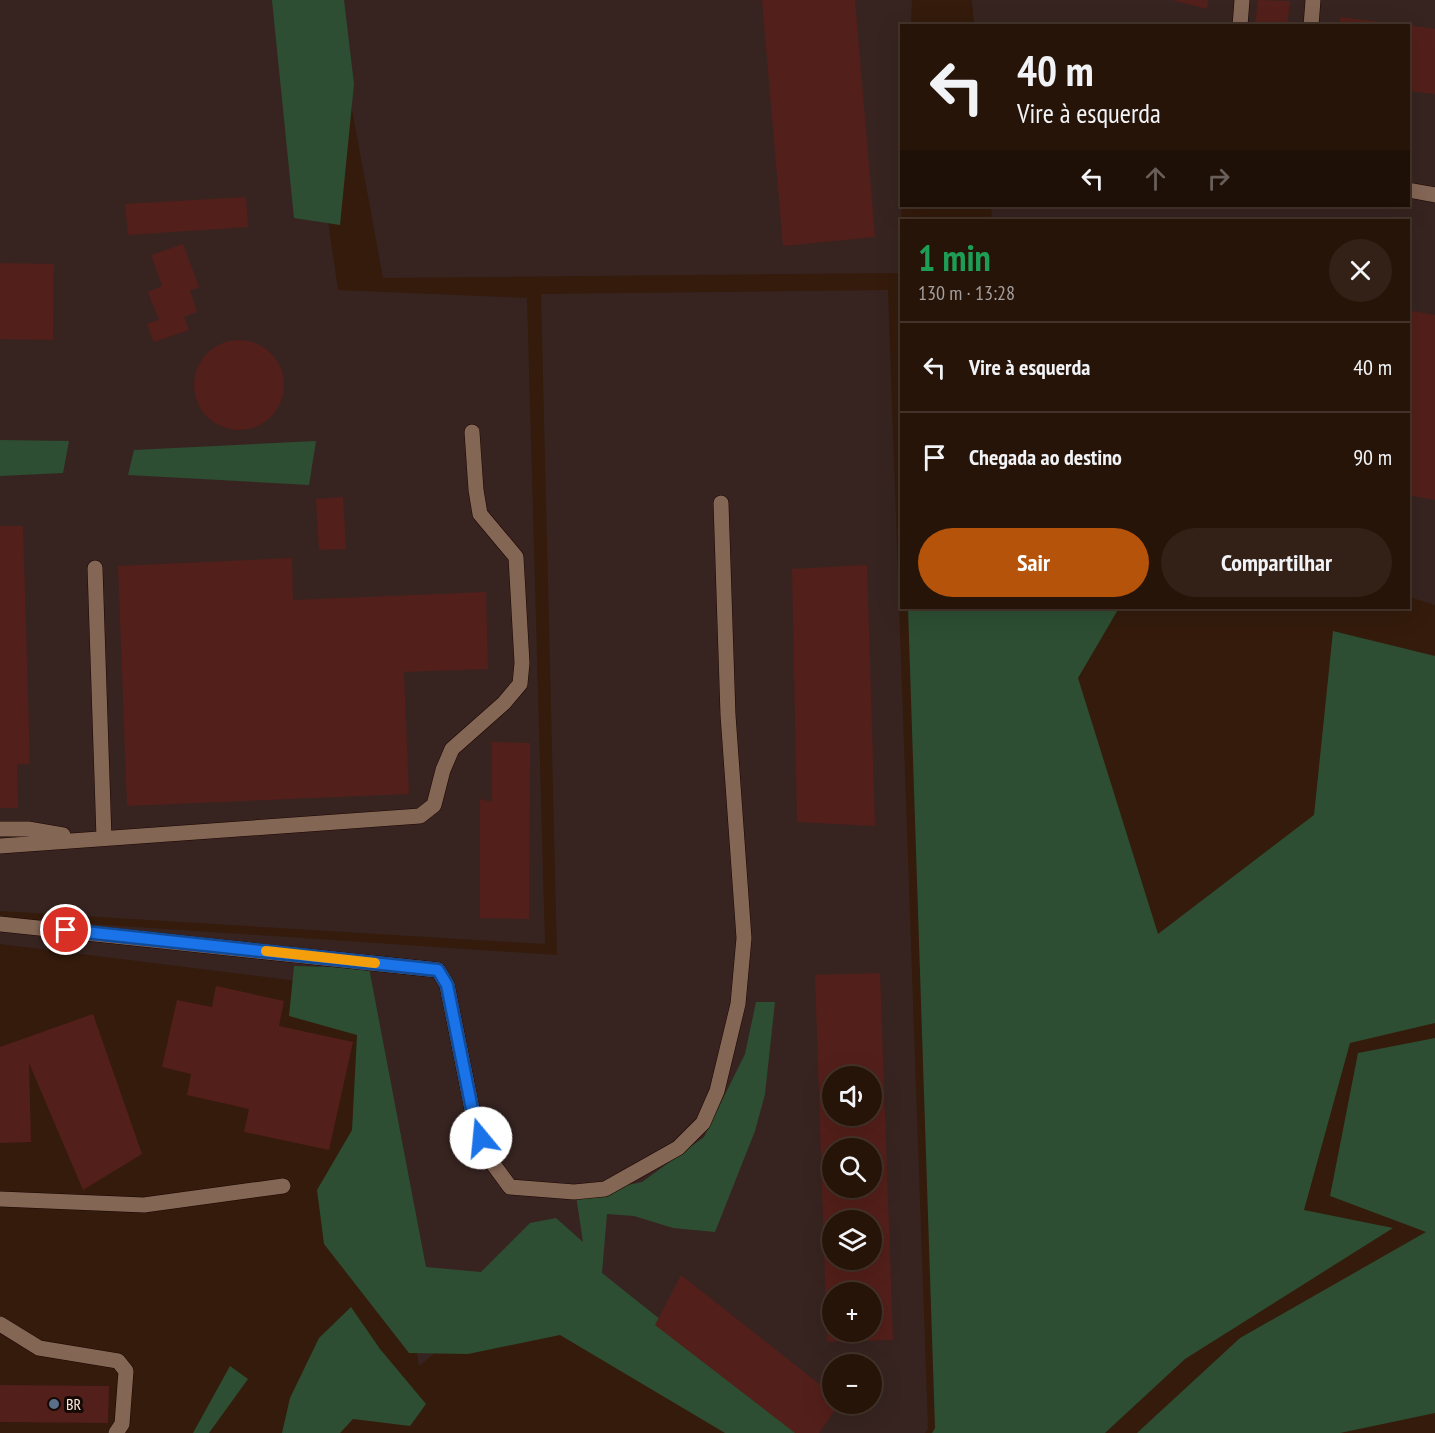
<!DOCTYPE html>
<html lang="pt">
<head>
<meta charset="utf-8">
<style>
	:root { --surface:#271409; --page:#332117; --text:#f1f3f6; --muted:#a49e9c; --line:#43332a; --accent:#b45309 }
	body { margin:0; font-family:"PT Sans Narrow",sans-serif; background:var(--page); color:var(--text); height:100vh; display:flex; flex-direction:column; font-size:22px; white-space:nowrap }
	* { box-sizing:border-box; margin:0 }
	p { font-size:20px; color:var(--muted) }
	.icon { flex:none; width:33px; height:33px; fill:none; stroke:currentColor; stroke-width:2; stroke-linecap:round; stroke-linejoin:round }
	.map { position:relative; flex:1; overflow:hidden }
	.sheet { position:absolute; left:900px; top:219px; width:510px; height:390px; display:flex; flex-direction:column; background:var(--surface); border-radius:0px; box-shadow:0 6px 24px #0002,0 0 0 2px var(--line) }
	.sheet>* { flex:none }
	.top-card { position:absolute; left:900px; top:24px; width:510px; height:183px; border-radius:0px; box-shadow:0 6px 24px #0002,0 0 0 2px var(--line); background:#271409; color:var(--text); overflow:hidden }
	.tools { position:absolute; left:822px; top:1066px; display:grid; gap:12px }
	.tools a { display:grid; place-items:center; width:60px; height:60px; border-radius:50%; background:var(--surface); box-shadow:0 6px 24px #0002,0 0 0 2px var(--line); font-size:30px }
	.pin { position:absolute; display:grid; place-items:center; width:51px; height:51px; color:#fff; margin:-26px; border:3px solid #fff; border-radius:50%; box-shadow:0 2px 6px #0007 }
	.me { position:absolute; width:66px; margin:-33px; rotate:343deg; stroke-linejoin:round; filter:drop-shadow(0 0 4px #0008) }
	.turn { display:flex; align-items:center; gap:21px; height:126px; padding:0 18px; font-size:27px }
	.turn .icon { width:78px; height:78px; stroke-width:2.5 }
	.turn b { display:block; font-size:42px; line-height:51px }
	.lanes { display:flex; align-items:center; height:57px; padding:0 18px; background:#0003; justify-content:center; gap:30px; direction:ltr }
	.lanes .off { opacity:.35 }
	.round { display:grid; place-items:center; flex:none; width:63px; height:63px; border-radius:32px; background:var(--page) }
	.summary { display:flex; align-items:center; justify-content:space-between; height:102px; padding:0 18px }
	h1 { font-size:36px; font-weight:700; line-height:45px; color:#1e9e55 }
	.action { display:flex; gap:12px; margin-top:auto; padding:12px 18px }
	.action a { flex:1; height:69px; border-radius:36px; background:var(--accent); color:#fff; font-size:24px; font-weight:700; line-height:69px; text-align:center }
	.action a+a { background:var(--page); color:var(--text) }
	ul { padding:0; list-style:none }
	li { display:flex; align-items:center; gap:18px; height:90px; padding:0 18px; border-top:2px solid var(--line) }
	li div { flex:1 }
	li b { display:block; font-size:22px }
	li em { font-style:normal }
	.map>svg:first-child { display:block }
	.industrial { fill:#372421; fill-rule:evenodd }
	.green { fill:#2d4e32 }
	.building { fill:#531f1a; fill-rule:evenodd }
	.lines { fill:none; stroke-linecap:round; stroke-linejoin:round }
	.lane-casing { stroke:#1b0500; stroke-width:16 }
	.lane { stroke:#846655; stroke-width:15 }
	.route-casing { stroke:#114b97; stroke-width:15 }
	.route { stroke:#1a73e8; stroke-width:10 }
	.slow { stroke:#f59e0b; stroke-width:10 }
	.service-dot { fill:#5c6f8a; stroke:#140904; stroke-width:2 }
	.labels { text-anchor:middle; stroke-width:6; stroke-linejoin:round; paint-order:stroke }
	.poi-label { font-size:16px; fill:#fceae0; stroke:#140904; text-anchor:start }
</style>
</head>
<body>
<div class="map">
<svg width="1435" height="1433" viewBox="0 0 1435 1433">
	<rect width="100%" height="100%" fill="#341b0c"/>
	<g class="industrial">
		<polygon points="0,0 296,0 338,290 527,298 545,944 0,911"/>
		<polygon points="332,0 912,0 911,25 902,26 902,204 898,273 383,278"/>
		<polygon points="972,0 1435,0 1435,605 1409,597 1408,220 992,220 991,206 1408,206 1408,26 974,25"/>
		<path d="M888,290l40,1139 -3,4h-174l-245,-138 -87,71 -64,-378 -355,-44v-26l557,37 -16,-661zM832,1077h40v39h-40zM832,1149h40v39h-40zM832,1221h40v39h-40zM832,1293h40v39h-40zM832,1365h40v39h-40z"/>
	</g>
	<g class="green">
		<polygon points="272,0 344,0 354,84 340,225 294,218"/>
		<polygon points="0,440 69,441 63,473 0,476"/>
		<polygon points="316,441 309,485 128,475 134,450"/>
		<polygon points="908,608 1119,608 1078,678 1158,934 1314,815 1333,631 1435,656 1435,1023 1350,1043 1304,1210 1393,1228 1185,1359 1105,1433 932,1433 935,1428"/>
		<polygon points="294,966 369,968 426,1267 481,1272 530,1223 556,1218 583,1242 576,1196 642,1182 704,1137 745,1054 756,1002 775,1002 765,1094 755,1131 715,1232 673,1228 634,1216 607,1214 602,1273 803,1433 725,1433 560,1335 468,1354 409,1353 324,1244 317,1190 352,1130 357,1035 289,1016"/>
		<polygon points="1435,1038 1435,1413 1340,1433 1137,1433 1240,1338 1426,1232 1330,1196 1358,1053"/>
		<polygon points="351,1307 380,1349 426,1404 410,1426 353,1419 340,1433 282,1433 290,1398 319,1338"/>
		<polygon points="230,1366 248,1379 209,1433 193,1433"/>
	</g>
	<g class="building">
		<polygon points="762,0 855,0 875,237 783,246"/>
		<polygon points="1172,0 1208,0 1207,9"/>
		<polygon points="1258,0 1290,1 1287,26 1255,26"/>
		<polygon points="1340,17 1397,24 1397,26 1339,26"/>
		<polygon points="1408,25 1435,29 1435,94 1408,91"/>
		<polygon points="246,197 248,227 128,235 125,204"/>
		<polygon points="183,244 199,287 190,291 197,312 184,317 189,330 154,342 147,324 159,320 148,292 162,286 151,255"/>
		<polygon points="0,263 54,264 53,340 0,339"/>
		<polygon points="1412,311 1435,315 1435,500 1408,495 1408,333"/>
		<circle cx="239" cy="385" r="45"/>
		<polygon points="343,497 346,549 319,550 316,499"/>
		<polygon points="0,526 23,526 30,764 17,764 18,808 0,808"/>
		<polygon points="292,558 293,600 486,592 488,669 404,672 409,794 127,806 118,566"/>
		<polygon points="867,565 875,826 797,822 792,569"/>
		<polygon points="492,742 530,743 529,919 480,918 480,799 492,802"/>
		<path d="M880,973l13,367 -66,2 -12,-367zM832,1077h40v39h-40zM832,1149h40v39h-40zM832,1221h40v39h-40zM832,1293h40v39h-40z"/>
		<polygon points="216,986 284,1001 279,1026 353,1042 329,1150 244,1132 249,1109 187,1095 191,1074 162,1067 177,1000 212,1007"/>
		<polygon points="93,1014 142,1154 83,1190 29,1063 31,1142 0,1143 0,1047"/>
		<polygon points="681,1275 832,1394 832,1404 839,1404 819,1433 795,1433 655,1325"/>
		<polygon points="0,1385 109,1386 108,1423 0,1422"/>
	</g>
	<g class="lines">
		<g class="lane-casing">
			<g id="lane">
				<polyline points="1240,26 1242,0"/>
				<polyline points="1311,26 1313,0"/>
				<polyline points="1408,190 1435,195"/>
				<polyline points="95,568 104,838"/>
				<polyline points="0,829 28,829 63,835"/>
				<polyline points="0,846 420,816 434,805 443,770 452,749 504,703 520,684 522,663 516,557 480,514 476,490 472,432"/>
				<polyline points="0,924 438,970 447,985 474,1119 488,1157 510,1187 574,1192 605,1189 678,1148 703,1123 717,1091 738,1004 744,938 728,715 721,503"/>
				<polyline points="0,1199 144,1205 283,1186"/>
				<polyline points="0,1324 39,1348 118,1361 126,1371 122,1424 116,1433"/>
			</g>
		</g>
		<use href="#lane" class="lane"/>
	</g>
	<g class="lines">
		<g class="route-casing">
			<polyline id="route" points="66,930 438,970 447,985 474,1119 481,1138"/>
		</g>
		<use href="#route" class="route"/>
		<polyline class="slow" points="266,951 375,963"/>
	</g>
	<circle class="service-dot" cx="54" cy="1404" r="6"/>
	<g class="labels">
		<g class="poi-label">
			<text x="66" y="1410">BR</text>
		</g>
	</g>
</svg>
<div class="tools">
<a><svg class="icon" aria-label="sound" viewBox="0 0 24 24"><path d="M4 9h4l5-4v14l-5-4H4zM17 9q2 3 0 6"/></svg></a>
<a><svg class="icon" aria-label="search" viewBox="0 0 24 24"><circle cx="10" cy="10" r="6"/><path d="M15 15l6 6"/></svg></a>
<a><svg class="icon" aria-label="layers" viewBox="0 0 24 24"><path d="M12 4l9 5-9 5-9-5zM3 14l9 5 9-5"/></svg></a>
<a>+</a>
<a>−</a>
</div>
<div class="pin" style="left:66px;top:930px;background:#d93025"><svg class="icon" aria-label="arrive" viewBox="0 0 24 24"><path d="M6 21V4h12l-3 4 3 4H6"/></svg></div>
<svg class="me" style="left:481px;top:1138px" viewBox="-20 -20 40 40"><circle r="19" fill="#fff"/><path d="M0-13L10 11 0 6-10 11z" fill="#1a73e8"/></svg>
<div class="top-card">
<div class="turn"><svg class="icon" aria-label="left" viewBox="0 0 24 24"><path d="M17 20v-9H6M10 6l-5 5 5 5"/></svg><div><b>40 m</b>Vire à esquerda</div></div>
<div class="lanes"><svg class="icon" aria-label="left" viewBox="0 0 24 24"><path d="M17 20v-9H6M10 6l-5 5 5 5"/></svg><svg class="icon off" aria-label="ahead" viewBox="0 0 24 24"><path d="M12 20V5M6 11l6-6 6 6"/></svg><svg class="icon off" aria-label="right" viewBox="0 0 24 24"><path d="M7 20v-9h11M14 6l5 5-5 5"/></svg></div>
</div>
<section class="sheet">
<div class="summary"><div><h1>1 min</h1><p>130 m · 13:28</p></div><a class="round"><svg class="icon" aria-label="close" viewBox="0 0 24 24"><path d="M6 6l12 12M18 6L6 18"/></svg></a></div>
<ul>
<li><svg class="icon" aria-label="left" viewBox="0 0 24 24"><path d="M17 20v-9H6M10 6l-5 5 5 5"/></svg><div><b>Vire à esquerda</b></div><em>40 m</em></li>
<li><svg class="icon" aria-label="arrive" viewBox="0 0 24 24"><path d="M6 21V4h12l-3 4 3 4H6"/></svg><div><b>Chegada ao destino</b></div><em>90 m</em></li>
</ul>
<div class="action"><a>Sair</a><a>Compartilhar</a></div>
</section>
</div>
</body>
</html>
